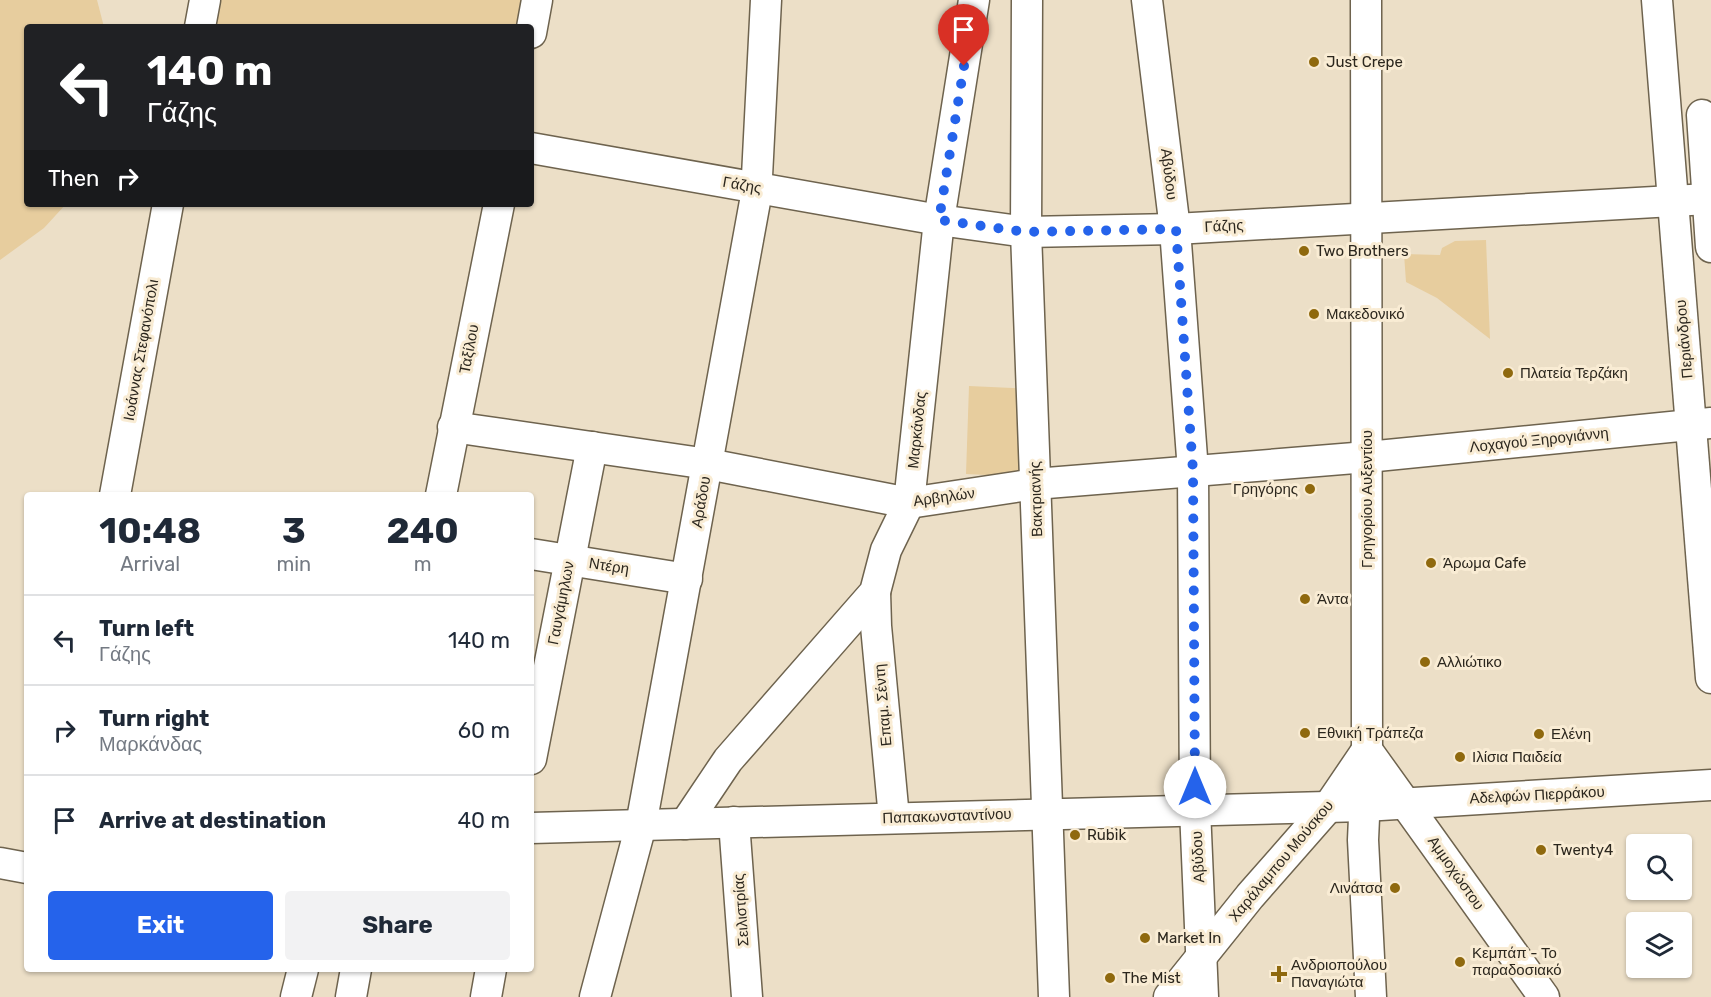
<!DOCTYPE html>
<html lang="en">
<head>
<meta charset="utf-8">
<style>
	:root { --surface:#fff; --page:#f2f2f3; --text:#1f2937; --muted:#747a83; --line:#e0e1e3; --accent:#2563eb }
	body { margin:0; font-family:Rubik,sans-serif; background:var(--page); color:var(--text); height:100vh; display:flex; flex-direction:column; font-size:22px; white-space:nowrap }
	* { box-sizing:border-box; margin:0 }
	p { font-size:20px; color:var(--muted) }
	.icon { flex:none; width:33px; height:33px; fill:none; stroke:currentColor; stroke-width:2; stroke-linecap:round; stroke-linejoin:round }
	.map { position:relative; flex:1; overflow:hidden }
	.drawer { position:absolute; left:24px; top:492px; width:510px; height:480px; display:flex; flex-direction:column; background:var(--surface); border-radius:6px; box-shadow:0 2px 4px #0004 }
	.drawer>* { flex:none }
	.hud { position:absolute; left:24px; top:24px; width:510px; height:183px; border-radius:6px; box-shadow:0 2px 4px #0004; background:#202124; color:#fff; overflow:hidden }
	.buttons { position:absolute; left:1626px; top:834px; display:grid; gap:12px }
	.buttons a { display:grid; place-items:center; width:66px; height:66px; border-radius:6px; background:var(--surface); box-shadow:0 2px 4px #0004; font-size:30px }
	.pin { position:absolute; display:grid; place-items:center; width:51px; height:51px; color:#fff; margin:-62px -26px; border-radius:50% 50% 50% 0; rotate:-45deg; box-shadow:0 0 6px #0007 }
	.pin .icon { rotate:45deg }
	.me { position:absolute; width:66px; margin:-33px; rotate:0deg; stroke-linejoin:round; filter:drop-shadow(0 0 4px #0008) }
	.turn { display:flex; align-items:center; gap:21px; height:126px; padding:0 24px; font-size:27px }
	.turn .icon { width:78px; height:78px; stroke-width:2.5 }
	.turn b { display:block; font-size:42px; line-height:51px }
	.then { display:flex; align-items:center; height:57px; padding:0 24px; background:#0003; gap:12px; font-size:22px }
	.eta { display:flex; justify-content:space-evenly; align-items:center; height:102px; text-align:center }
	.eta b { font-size:36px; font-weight:700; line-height:42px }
	.cta { display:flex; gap:12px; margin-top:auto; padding:12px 24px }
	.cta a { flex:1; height:69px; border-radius:6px; background:var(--accent); color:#fff; font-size:24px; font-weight:700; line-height:69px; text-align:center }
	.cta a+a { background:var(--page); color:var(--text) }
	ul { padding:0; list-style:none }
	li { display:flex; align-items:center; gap:18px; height:90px; padding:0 24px; border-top:2px solid var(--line) }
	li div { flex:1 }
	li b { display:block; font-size:22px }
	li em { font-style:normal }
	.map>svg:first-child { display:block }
	.park { fill:#e7cd9e }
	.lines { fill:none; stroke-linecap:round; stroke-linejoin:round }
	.minor-casing { stroke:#6e634e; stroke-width:33 }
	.minor { stroke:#fff; stroke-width:30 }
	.route { stroke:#2563eb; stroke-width:10; stroke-dasharray:0 18 }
	.poi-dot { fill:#8f690e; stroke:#f9ecd4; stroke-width:2 }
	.labels { text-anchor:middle; stroke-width:6; stroke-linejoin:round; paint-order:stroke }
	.poi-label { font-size:15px; fill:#2c271e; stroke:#f9ecd4; text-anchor:start }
	.street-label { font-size:15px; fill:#2c271e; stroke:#f9ecd4 }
</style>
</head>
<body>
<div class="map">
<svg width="1711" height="997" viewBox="0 0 1711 997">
	<rect width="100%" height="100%" fill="#ecdfc7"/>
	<g class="park">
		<polygon points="0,0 97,0 104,27 27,27 27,204 66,204 44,228 0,260"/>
		<polygon points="219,0 523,0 518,27 214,27"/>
		<polygon points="1486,240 1490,339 1437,298 1406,282 1404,254 1440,255 1442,248 1455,241"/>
		<polygon points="969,386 1031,389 1027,477 966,474"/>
	</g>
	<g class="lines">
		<g class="minor-casing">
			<g id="minor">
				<polyline points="1027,0 1026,232 1054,997"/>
				<polyline points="1147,0 1175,229 1193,471 1195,809 1203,997"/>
				<polyline points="1366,0 1367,750 1363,840 1371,997"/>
				<polyline points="1657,0 1711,678"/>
				<polyline points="200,27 205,0"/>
				<polyline points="531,33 537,0"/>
				<polyline points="1702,115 1711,247"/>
				<polyline points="531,148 939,220 1026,232 1175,229 1708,199"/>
				<polyline points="453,427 708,464 909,503 1035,484 1367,457 1711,423"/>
				<polyline points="115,495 168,204"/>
				<polyline points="441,495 499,204"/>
				<polyline points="531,554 687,579"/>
				<polyline points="875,592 876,626 894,818"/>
				<polyline points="1367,750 1544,997"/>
				<polyline points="531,759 592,447"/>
				<polyline points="734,822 747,997"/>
				<polyline points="685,824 728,760 875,592 886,550 909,503 939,220 974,0"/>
				<polyline points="531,828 1364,806 1711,785"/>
				<polyline points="0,863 27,868"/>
				<polyline points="296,997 303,969"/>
				<polyline points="351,997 356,969"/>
				<polyline points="486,997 491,969"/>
				<polyline points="595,997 641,825 756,196 766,0"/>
				<polyline points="1169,997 1250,896 1329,806 1367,750"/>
			</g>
		</g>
		<use href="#minor" class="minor"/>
	</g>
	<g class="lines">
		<polyline class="route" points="964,66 939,220 1026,232 1176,229 1193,471 1195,787"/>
	</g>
	<g class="poi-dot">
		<circle cx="1314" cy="62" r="6"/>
		<circle cx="1304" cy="251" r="6"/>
		<circle cx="1314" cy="314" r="6"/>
		<circle cx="1508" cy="373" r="6"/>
		<circle cx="1310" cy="489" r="6"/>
		<circle cx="1431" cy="563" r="6"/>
		<circle cx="1305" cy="599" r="6"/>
		<circle cx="1425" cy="662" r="6"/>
		<circle cx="1305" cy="733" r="6"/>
		<circle cx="1539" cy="734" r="6"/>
		<circle cx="1460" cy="757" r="6"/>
		<circle cx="1075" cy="835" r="6"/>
		<circle cx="1541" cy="850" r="6"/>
		<circle cx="1395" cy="888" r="6"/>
		<circle cx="1145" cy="938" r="6"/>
		<circle cx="1460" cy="962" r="6"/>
		<path d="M1276 965h6v6h6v6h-6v6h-6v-6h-6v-6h6z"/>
		<circle cx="1110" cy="978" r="6"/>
	</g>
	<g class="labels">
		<g class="poi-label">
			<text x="1326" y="67">Just Crepe</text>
			<text x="1316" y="256">Two Brothers</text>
			<text x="1326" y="319">Μακεδονικό</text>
			<text x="1520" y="378">Πλατεία Τερζάκη</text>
			<text x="1298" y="494" text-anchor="end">Γρηγόρης</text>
			<text x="1443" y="568">Άρωμα Cafe</text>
			<text x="1317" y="604">Άντα</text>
			<text x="1437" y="667">Αλλιώτικο</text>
			<text x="1317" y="738">Εθνική Τράπεζα</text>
			<text x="1551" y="739">Ελένη</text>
			<text x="1472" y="762">Ιλίσια Παιδεία</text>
			<text x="1087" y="840">Rubik</text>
			<text x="1553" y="855">Twenty4</text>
			<text x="1383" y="893" text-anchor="end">Λινάτσα</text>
			<text x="1157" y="943">Market In</text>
			<text x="1472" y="958">Κεμπάπ - Το<tspan x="1472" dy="17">παραδοσιακό</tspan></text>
			<text x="1291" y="970">Ανδριοπούλου<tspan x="1291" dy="17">Παναγιώτα</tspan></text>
			<text x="1122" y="983">The Mist</text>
		</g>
		<g class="street-label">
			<text transform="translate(1169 174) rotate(83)" y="5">Αβύδου</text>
			<text transform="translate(742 185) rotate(10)" y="5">Γάζης</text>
			<text transform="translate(1224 226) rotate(-3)" y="5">Γάζης</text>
			<text transform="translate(1684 339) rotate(-95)" y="5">Περιάνδρου</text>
			<text transform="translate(469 349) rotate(-79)" y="5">Ταξίλου</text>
			<text transform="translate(141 350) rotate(-80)" y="5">Ιωάννας Στεφανόπολι</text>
			<text transform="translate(917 430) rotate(-84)" y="5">Μαρκάνδας</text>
			<text transform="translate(1539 440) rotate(-6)" y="5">Λοχαγού Ξηρογιάννη</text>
			<text transform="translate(944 497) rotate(-8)" y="5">Αρβηλών</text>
			<text transform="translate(1036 499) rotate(-92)" y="5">Βακτριανής</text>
			<text transform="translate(1367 499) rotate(-90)" y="5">Γρηγορίου Αυξεντίου</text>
			<text transform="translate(701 502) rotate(-80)" y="5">Αράδου</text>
			<text transform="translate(609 566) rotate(9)" y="5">Ντέρη</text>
			<text transform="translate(561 603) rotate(-79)" y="5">Γαυγάμηλων</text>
			<text transform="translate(883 705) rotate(-95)" y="5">Επαμ. Σέντη</text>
			<text transform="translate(1537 795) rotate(-3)" y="5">Αδελφών Πιερράκου</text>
			<text transform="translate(947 816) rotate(-2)" y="5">Παπακωνσταντίνου</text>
			<text transform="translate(1198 857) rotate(-93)" y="5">Αβύδου</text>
			<text transform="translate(1281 861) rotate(-50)" y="5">Χαράλαμπου Μούσκου</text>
			<text transform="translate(1456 873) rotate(55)" y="5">Αμμοχώστου</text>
			<text transform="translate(741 910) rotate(-94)" y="5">Σειλιστρίας</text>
		</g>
	</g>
</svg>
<div class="buttons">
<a><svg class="icon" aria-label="search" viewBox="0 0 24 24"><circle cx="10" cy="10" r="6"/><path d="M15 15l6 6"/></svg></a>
<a><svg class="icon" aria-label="layers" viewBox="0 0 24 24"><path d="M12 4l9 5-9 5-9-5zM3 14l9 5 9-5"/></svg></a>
</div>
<div class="pin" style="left:964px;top:66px;background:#d93025"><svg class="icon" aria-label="arrive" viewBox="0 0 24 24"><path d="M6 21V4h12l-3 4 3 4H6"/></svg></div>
<svg class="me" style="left:1195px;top:787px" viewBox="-20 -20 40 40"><circle r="19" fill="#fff"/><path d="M0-13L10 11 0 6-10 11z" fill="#2563eb"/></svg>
<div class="hud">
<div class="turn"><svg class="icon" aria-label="left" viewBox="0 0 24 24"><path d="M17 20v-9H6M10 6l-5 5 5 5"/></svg><div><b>140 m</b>Γάζης</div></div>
<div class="then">Then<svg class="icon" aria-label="right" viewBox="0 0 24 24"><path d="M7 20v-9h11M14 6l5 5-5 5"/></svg></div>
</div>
<section class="drawer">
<div class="eta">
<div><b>10:48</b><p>Arrival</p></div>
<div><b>3</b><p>min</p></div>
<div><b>240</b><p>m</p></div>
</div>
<ul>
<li><svg class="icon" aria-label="left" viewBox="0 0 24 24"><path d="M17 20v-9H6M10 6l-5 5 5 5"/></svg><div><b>Turn left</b><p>Γάζης</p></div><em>140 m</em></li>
<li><svg class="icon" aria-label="right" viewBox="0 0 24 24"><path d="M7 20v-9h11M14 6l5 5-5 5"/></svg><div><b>Turn right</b><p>Μαρκάνδας</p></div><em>60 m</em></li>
<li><svg class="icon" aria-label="arrive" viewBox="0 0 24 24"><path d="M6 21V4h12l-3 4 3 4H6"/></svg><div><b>Arrive at destination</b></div><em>40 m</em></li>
</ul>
<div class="cta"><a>Exit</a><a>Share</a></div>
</section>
</div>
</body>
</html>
